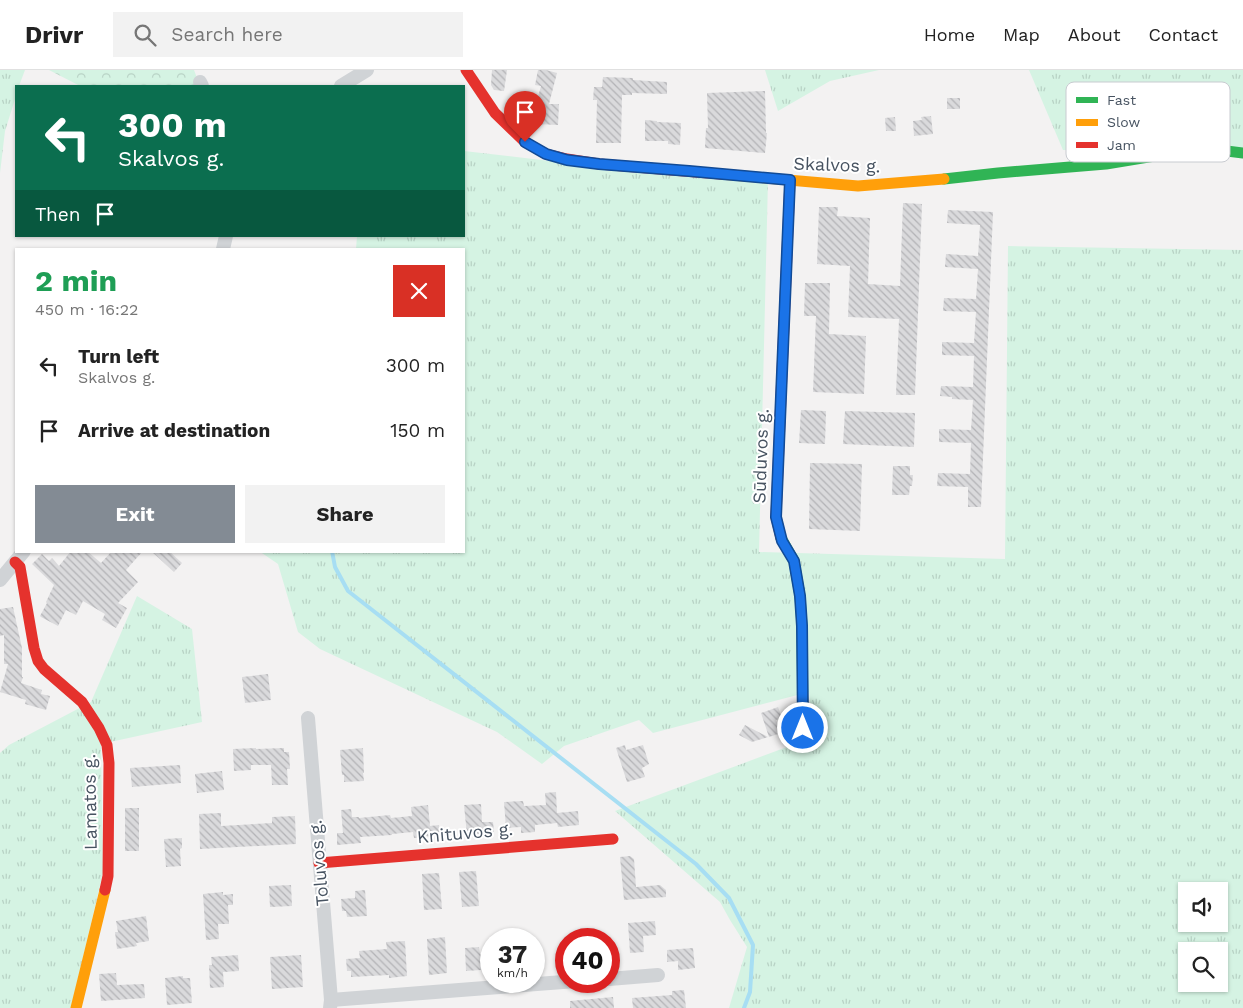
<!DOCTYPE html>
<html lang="en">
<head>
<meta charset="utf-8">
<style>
	:root { --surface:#fff; --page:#f2f2f2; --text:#222; --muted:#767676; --line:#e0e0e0; --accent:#838b94 }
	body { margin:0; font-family:"Work Sans",sans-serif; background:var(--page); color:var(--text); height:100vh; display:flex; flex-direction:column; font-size:19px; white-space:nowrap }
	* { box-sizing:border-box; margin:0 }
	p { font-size:16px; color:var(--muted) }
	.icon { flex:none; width:28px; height:28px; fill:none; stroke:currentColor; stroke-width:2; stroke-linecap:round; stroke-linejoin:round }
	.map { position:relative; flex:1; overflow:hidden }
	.details { position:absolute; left:15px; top:178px; width:450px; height:305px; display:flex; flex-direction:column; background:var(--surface); border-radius:0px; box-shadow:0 1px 4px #0004 }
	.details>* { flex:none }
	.guide { position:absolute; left:15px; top:15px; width:450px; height:152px; border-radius:0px; box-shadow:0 1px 4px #0004; background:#0b6e4f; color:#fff; overflow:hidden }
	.fabs { position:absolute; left:1178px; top:812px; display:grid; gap:10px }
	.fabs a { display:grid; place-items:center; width:50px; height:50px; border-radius:0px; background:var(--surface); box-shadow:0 1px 4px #0004; font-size:25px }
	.speed { position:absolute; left:480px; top:858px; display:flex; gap:10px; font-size:25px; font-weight:700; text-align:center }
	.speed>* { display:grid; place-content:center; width:65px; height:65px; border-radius:50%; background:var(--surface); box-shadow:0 1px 4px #0004; line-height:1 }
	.speed small { font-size:12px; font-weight:400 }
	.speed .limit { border:8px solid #d22; background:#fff; color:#111 }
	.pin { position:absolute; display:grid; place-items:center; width:42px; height:42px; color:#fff; margin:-51px -21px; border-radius:50% 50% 50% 0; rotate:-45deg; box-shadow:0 0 5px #0007 }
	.pin .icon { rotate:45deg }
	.me { position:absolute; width:55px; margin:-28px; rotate:0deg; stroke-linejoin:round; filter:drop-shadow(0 0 4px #0008) }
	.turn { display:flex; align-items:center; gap:18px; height:105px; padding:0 20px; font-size:22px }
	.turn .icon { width:65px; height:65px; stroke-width:2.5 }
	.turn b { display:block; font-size:35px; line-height:42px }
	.then { display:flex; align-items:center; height:48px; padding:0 20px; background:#0003; gap:10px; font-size:19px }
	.round { display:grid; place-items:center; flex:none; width:52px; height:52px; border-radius:0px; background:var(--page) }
	.headline { display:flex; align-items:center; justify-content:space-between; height:85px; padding:0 20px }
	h1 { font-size:30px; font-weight:700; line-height:38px; color:#1e9e55 }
	.button { display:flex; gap:10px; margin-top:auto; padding:10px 20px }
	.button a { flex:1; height:58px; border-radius:0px; background:var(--accent); color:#fff; font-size:20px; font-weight:700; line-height:58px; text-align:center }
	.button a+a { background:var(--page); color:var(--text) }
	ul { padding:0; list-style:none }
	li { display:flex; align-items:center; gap:15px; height:65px; padding:0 20px }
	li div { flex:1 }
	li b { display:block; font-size:19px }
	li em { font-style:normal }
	header { display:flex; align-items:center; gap:30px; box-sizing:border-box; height:70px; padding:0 25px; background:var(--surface); border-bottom:1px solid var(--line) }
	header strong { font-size:24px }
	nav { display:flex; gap:28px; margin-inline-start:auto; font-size:18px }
	.search { width:350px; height:45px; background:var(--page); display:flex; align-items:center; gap:12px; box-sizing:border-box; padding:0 18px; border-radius:0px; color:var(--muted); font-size:19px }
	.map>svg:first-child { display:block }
	.grass { fill:url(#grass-tufts); fill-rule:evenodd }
	.forest { fill:url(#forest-crowns) }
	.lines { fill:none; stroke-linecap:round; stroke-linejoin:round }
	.stream { stroke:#a7def3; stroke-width:4 }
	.building { fill:url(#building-back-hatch) }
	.street { stroke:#d0d3d6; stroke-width:14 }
	.fast { stroke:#30b455; stroke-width:11 }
	.slow { stroke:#ff9f0a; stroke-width:11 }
	.jam { stroke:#e5322d; stroke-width:11 }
	.route-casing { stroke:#114b97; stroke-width:12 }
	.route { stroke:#1a73e8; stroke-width:9 }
	.labels { text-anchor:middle; stroke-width:4; stroke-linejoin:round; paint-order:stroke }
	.street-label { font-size:18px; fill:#475361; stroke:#fff }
	.key { fill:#fff; stroke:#c8cbd0; stroke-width:1 }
	.key-label { font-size:14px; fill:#475361 }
</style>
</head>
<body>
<header>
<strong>Drivr</strong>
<div class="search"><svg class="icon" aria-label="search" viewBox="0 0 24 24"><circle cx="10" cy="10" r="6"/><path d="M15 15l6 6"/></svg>Search here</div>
<nav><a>Home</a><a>Map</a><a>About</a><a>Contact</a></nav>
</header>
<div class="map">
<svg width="1243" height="938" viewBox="0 0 1243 938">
	<defs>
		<pattern id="grass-tufts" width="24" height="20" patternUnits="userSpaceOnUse" patternTransform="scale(1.25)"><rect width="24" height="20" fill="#d5f3e3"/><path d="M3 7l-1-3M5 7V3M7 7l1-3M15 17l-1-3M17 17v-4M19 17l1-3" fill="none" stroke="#b8d2c5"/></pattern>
		<pattern id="forest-crowns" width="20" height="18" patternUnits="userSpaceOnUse" patternTransform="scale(1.25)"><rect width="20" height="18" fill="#d5f3e3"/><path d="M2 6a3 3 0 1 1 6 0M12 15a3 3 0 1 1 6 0" fill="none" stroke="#b8d2c5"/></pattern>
		<pattern id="building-back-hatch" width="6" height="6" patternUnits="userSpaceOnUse" patternTransform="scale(1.25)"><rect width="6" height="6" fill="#dadadc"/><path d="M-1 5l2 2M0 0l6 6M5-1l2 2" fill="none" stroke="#b3b3b6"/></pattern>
	</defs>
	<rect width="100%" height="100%" fill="#f3f2f2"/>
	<g class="grass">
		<polygon points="0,0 25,0 19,16 16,16 16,26 5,61 0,103"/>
		<polygon points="765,0 879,0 830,11 778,41"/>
		<polygon points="1029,0 1243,0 1243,85 1063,80"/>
		<path d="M464,81l86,10 218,19 -9,372 246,7 3,-313 235,4v758h-514l18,-61 -17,-27 -10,-18 -105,-91 199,-74 -5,-45 -156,41 -14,-13 -75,26 -22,18 -45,-32 -177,-83 -22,-17 -20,-68 -19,-13h205v-302h-108l1,-13h107zM1186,821h33v33h-33zM1186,881h33v33h-33z"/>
		<polygon points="137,526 192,559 202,652 101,674 103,803 71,938 0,938 0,683 9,675 91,632"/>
	</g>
	<polygon class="forest" points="49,0 194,0 200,16 80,16"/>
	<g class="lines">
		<polyline class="stream" points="332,481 335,497 348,521 696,794 729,828 753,875 750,922 744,938"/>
	</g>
	<g class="building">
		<polygon points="492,0 507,0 504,21 494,20 491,15"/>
		<polygon points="538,0 546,0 557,3 549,34 559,34 558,55 536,54 536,34 541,16 535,15"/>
		<polygon points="603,7 633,8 633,10 667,12 667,24 632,23 632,25 622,25 621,73 596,73 597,30 593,30 594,17 602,17"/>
		<polygon points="765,21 766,63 767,63 765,83 705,78 706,58 708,58 707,23"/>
		<rect x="947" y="28" width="13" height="11"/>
		<polygon points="931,46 933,64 914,66 913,51 922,50 921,47"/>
		<polygon points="895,47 896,61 886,61 885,48"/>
		<polygon points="645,50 657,51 657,52 681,53 680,75 668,74 668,71 645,71"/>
		<polygon points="903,133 922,134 915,325 896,325 899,249 848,247 850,196 817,194 819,137 838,137 837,146 870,148 868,214 900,216"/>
		<polygon points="948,140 993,142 981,437 968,437 968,417 937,416 938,403 970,404 971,373 939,372 939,359 971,360 973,330 952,329 952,327 940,326 941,316 973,317 974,286 942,285 942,272 974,273 976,242 943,241 944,228 976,229 978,199 945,197 946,184 978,186 980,155 947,153"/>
		<polygon points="805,213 830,213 829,264 866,266 864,324 813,322 816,246 804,246"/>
		<polygon points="801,340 826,341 825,374 799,373"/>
		<polygon points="845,341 915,343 914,377 843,374"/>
		<polygon points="810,393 862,394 860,461 809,459"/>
		<polygon points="893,396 910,396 910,405 913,405 912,416 910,416 909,425 892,425"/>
		<polygon points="71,481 87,481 101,493 112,481 143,481 126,500 138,512 118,533 127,538 116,558 102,550 105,544 83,531 76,545 66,540 58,556 41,547 40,546 47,533 46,532 54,515 32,494 42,484 49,491 52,488 59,496"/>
		<polygon points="151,481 169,481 182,493 174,502"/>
		<polygon points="13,537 22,578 22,607 23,607 21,613 42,620 41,624 50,626 46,640 25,634 26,630 0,622 8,594 4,594 4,565 0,566 0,539"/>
		<polygon points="268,604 271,630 245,633 242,607"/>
		<polygon points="778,637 782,648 776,650 781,663 769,667 761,643"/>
		<polygon points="745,655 768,667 752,672 739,665"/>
		<polygon points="625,675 626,680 643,675 649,694 642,698 645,707 627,712 616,678"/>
		<polygon points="256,678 256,679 284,678 284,682 289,682 290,699 287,699 288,715 272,715 271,695 251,695 251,700 234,701 233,679"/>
		<polygon points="363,678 364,703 363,703 364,711 344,712 344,705 342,705 340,680"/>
		<polygon points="180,695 181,713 132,717 130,698"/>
		<polygon points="222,701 224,720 197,723 195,704"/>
		<polygon points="556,722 557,743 578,741 579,755 558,757 557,753 535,755 535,762 521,763 521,757 506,758 504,732 523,731 524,736 546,735 545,723"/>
		<polygon points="481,734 482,752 493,752 494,762 467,765 464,735"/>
		<polygon points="428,735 430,756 439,755 440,765 414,768 413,762 392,764 392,765 360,767 361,773 337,775 337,763 343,763 341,740 351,739 352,747 359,747 359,748 390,745 391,748 412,746 411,737"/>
		<rect x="125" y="738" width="14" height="43"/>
		<polygon points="221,743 221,756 272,753 272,747 295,746 296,774 200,779 199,744"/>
		<polygon points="182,768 182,778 180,779 181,796 166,797 164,769"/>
		<polygon points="630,786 634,789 636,817 660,815 666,820 666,827 624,830 620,787"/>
		<polygon points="476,801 479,836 462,837 459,802"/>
		<polygon points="439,803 442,839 424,840 422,804"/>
		<polygon points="291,815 292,836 270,837 269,816"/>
		<polygon points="365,820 367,846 347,847 346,841 342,841 341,829 355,828 355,821"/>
		<polygon points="223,822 223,825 233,824 233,835 228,835 229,854 218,854 219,869 206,870 203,824"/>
		<polygon points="146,846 149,871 136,873 137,876 117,879 115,862 118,862 116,851"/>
		<polygon points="655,851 656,865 643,866 644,882 630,883 628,853"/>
		<polygon points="445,867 447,903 429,905 427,869"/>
		<polygon points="405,871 407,906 389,908 389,905 351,907 351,901 347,901 346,889 360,888 359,881 387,879 386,872"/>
		<polygon points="479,877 480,884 491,883 491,896 481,897 481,900 466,901 465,878"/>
		<polygon points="693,878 695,898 678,900 678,891 667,892 667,880"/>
		<polygon points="238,885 239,901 223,902 224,917 210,918 209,895 212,895 211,887"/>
		<polygon points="301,885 303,917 272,919 270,887"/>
		<polygon points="116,903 117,915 144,914 145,928 101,931 99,904"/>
		<polygon points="183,906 183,908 190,908 192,933 167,935 165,908"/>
		<polygon points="684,920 686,938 633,938 632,928 672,925 672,921"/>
		<polygon points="613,927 614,938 570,938 570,931"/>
	</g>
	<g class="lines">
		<g class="street">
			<polyline points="200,12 202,16"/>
			<polyline points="341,16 367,0"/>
			<polyline points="223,179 226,166"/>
			<polyline points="0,510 24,481"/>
			<polyline points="308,648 331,930 330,938"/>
			<polyline points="609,909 658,905"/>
			<polyline points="331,930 576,911"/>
		</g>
		<g class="fast">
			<polyline points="944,109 998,103 1106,94 1203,78 1243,83"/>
			<polyline points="781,468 794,491 800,526 802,556 803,658"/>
		</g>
		<g class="slow">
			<polyline points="720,104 858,116 944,109"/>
			<polyline points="76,938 105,820"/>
		</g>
		<g class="jam">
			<polyline points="466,0 495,43 525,72 546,84 567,89 599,94 720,104"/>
			<polyline points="781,468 776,447 790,110"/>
			<polyline points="15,492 20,497 34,578 38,591 44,599 82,632 99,658 107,675 109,693 108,806 105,820"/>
			<polyline points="319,793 613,769"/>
		</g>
	</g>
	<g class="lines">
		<g class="route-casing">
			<polyline id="route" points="525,72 546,84 567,90 599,94 689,101 790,110 776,447 782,471 794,491 800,526 802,556 803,658"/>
		</g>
		<use href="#route" class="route"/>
	</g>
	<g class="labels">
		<g class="street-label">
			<text transform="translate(837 95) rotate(2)" y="6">Skalvos g.</text>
			<text transform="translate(761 386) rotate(-88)" y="6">Sūduvos g.</text>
			<text transform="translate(90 732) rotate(-91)" y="6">Lamatos g.</text>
			<text transform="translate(465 763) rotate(-5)" y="6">Knituvos g.</text>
			<text transform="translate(319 793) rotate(-95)" y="6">Toluvos g.</text>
		</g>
	</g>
	<rect x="1066" y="12" width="164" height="80" rx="8" class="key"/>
	<rect x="1076" y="27" width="22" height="6" fill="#30b455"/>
	<rect x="1076" y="49" width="22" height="7" fill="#ff9f0a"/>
	<rect x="1076" y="72" width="22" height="6" fill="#e5322d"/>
	<g class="key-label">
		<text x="1107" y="35">Fast</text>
		<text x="1107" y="57">Slow</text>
		<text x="1107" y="80">Jam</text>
	</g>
</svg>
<div class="fabs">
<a><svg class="icon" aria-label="sound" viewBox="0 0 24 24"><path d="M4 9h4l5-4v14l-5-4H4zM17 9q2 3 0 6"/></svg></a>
<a><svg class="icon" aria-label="search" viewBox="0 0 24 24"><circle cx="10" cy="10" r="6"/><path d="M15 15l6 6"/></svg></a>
</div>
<div class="speed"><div>37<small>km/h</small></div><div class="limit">40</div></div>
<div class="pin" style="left:525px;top:72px;background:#d93025"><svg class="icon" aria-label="arrive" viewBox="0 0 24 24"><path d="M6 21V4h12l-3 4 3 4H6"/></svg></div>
<svg class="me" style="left:803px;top:658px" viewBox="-20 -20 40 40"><circle r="17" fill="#1a73e8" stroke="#fff" stroke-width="3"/><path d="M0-11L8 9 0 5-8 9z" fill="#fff"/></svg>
<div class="guide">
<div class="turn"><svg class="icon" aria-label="left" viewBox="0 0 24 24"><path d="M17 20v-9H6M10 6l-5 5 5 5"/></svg><div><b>300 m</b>Skalvos g.</div></div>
<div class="then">Then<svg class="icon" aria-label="arrive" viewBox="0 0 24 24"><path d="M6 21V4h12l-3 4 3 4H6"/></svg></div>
</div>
<section class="details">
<div class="headline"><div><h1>2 min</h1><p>450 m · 16:22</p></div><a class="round" style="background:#d93025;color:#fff"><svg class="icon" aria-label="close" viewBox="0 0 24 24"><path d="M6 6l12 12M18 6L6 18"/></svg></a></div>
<ul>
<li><svg class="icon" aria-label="left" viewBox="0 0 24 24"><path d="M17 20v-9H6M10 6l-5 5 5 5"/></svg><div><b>Turn left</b><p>Skalvos g.</p></div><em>300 m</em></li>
<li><svg class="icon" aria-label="arrive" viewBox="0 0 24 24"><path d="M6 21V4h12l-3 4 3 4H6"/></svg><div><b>Arrive at destination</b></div><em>150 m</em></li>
</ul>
<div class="button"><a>Exit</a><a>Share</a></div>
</section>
</div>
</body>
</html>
